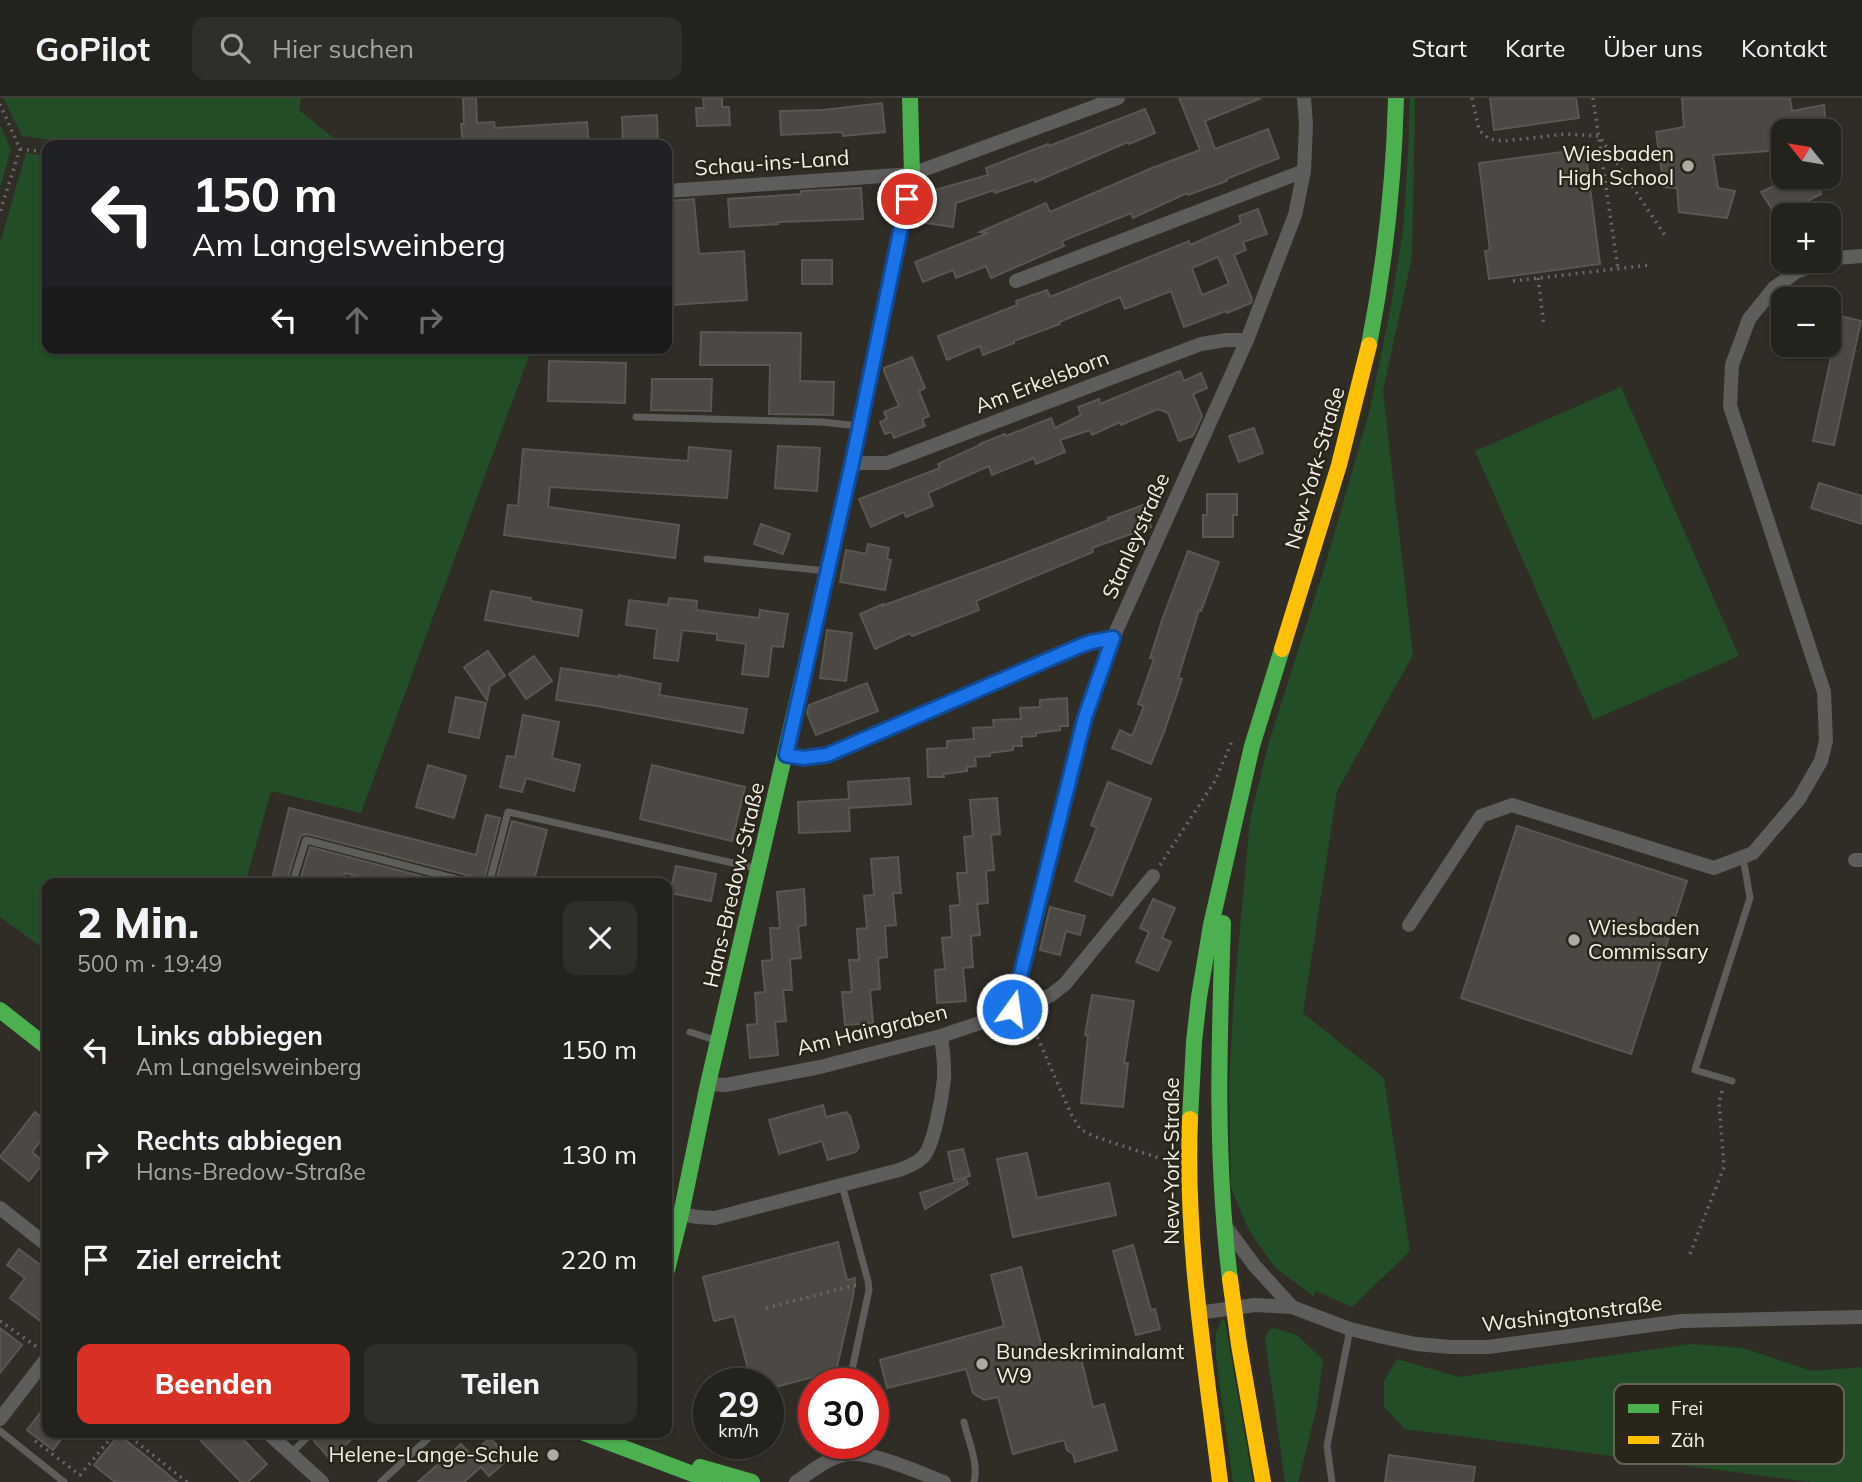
<!DOCTYPE html>
<html lang="de">
<head>
<meta charset="utf-8">
<style>
	:root { --surface:#23221c; --page:#2f2f29; --text:#f1f3f6; --muted:#a3a4a3; --line:#403f3b; --accent:#d93025 }
	body { margin:0; font-family:Mulish,sans-serif; background:var(--page); color:var(--text); height:100vh; display:flex; flex-direction:column; font-size:26px; white-space:nowrap }
	* { box-sizing:border-box; margin:0 }
	p { font-size:23px; color:var(--muted) }
	.icon { flex:none; width:38px; height:38px; fill:none; stroke:currentColor; stroke-width:2; stroke-linecap:round; stroke-linejoin:round }
	.map { position:relative; flex:1; overflow:hidden }
	.drawer { position:absolute; left:42px; top:780px; width:630px; height:560px; display:flex; flex-direction:column; background:var(--surface); border-radius:14px; box-shadow:0 2px 5px #0004,0 0 0 2px var(--line) }
	.drawer>* { flex:none }
	.banner { position:absolute; left:42px; top:42px; width:630px; height:214px; border-radius:14px; box-shadow:0 2px 5px #0004,0 0 0 2px var(--line); background:#202124; color:#fff; overflow:hidden }
	.needle { width:46px; rotate:300deg }
	.controls { position:absolute; left:1771px; top:21px; display:grid; gap:14px }
	.controls a { display:grid; place-items:center; width:70px; height:70px; border-radius:14px; background:var(--surface); box-shadow:0 2px 5px #0004,0 0 0 2px var(--line); font-size:35px }
	.speed { position:absolute; left:693px; top:1270px; display:flex; gap:14px; font-size:35px; font-weight:700; text-align:center }
	.speed>* { display:grid; place-content:center; width:91px; height:91px; border-radius:50%; background:var(--surface); box-shadow:0 2px 5px #0004,0 0 0 2px var(--line); line-height:1 }
	.speed small { font-size:18px; font-weight:400 }
	.speed .limit { border:10px solid #d22; background:#fff; color:#111 }
	.pin { position:absolute; display:grid; place-items:center; width:60px; height:60px; color:#fff; margin:-30px; border:4px solid #fff; border-radius:50%; box-shadow:0 2px 7px #0007 }
	.me { position:absolute; width:77px; margin:-38px; rotate:14deg; stroke-linejoin:round; filter:drop-shadow(0 0 5px #0008) }
	.turn { display:flex; align-items:center; gap:24px; height:147px; padding:0 35px; font-size:32px }
	.turn .icon { width:91px; height:91px; stroke-width:2.5 }
	.turn b { display:block; font-size:49px; line-height:60px }
	.lanes { display:flex; align-items:center; height:66px; padding:0 35px; background:#0003; justify-content:center; gap:35px; direction:ltr }
	.lanes .off { opacity:.35 }
	.round { display:grid; place-items:center; flex:none; width:74px; height:74px; border-radius:14px; background:var(--page) }
	.head { display:flex; align-items:center; justify-content:space-between; height:119px; padding:0 35px }
	h1 { font-size:42px; font-weight:800; line-height:52px }
	.cta { display:flex; gap:14px; margin-top:auto; padding:14px 35px }
	.cta a { flex:1; height:80px; border-radius:14px; background:var(--accent); color:#fff; font-size:28px; font-weight:800; line-height:80px; text-align:center }
	.cta a+a { background:var(--page); color:var(--text) }
	ul { padding:0; list-style:none }
	li { display:flex; align-items:center; gap:21px; height:105px; padding:0 35px }
	li div { flex:1 }
	li b { display:block; font-size:26px }
	li em { font-style:normal }
	header { display:flex; align-items:center; gap:42px; box-sizing:border-box; height:98px; padding:0 35px; background:var(--surface); border-bottom:2px solid var(--line) }
	header strong { font-size:33px }
	nav { display:flex; gap:38px; margin-inline-start:auto; font-size:24px }
	.search { width:490px; height:63px; background:var(--page); display:flex; align-items:center; gap:18px; box-sizing:border-box; padding:0 24px; border-radius:14px; color:var(--muted); font-size:26px }
	.map>svg:first-child { display:block }
	.green { fill:#224d26 }
	.building { fill:#4c4843; stroke:#5a5751; stroke-width:2; fill-rule:evenodd }
	.lines { fill:none; stroke-linecap:round; stroke-linejoin:round }
	.path { stroke:#6a6866; stroke-width:3.5; stroke-dasharray:2 5; stroke-linecap:butt }
	.lane { stroke:#5f5d5b; stroke-width:7 }
	.street { stroke:#5f5d5b; stroke-width:14 }
	.fast { stroke:#4caf50; stroke-width:16 }
	.slow { stroke:#ffc107; stroke-width:16 }
	.route-casing { stroke:#114b97; stroke-width:18 }
	.route { stroke:#1a73e8; stroke-width:12 }
	.poi-dot { fill:#aeaba2; stroke:#292518; stroke-width:2.5 }
	.labels { text-anchor:middle; stroke-width:5; stroke-linejoin:round; paint-order:stroke }
	.poi-label { font-size:21px; fill:#f2efe6; stroke:#292518; text-anchor:end }
	.street-label { font-size:21px; fill:#f2efe6; stroke:#292518 }
	.key { fill:#292518; stroke:#656256; stroke-width:2 }
	.key-label { font-size:19px; fill:#f2efe6 }
</style>
</head>
<body>
<header>
<strong>GoPilot</strong>
<div class="search"><svg class="icon" aria-label="search" viewBox="0 0 24 24"><circle cx="10" cy="10" r="6"/><path d="M15 15l6 6"/></svg>Hier suchen</div>
<nav><a>Start</a><a>Karte</a><a>Über uns</a><a>Kontakt</a></nav>
</header>
<div class="map">
<svg width="1862" height="1384" viewBox="0 0 1862 1384">
	<rect width="100%" height="100%" fill="#2f2d25"/>
	<g class="green">
		<polygon points="3,0 301,0 299,12 342,47 85,47 22,38"/>
		<polygon points="1410,0 1415,0 1412,159 1383,293 1413,557 1337,693 1303,915 1384,980 1410,1153 1352,1209 1316,1193 1313,1198 1278,1172 1264,1155 1248,1130 1231,1090 1229,988 1234,897 1250,721 1269,644 1327,461 1370,311 1389,218 1403,132 1408,55"/>
		<polygon points="0,27 11,51 0,90"/>
		<polygon points="26,55 47,58 47,250 532,250 361,715 271,693 245,786 47,786 47,853 0,819 0,145"/>
		<polygon points="1621,289 1739,558 1593,622 1475,353"/>
		<polygon points="1223,1221 1225,1223 1253,1384 1233,1384 1216,1260 1216,1236 1221,1222"/>
		<polygon points="1274,1230 1297,1237 1323,1262 1317,1308 1298,1384 1285,1384 1265,1240 1269,1232"/>
		<polygon points="1691,1246 1743,1250 1812,1273 1862,1269 1862,1384 1811,1384 1405,1331 1384,1309 1384,1283 1397,1261 1459,1279"/>
	</g>
	<g class="building">
		<polygon points="463,0 476,0 477,25 494,24 495,30 587,24 589,47 463,47 461,26 464,26"/>
		<polygon points="703,0 722,0 722,9 729,9 730,27 697,28 696,10 704,10"/>
		<polygon points="1179,0 1261,0 1205,23 1215,51 1268,31 1279,60 1226,81 1227,83 1207,90 1188,97 1187,95 1133,120 1131,115 1062,143 1064,148 991,180 986,168 956,180 953,172 923,184 915,164 988,135 980,134 1046,105 1050,114 1152,70 1200,52"/>
		<polygon points="1490,0 1576,0 1579,20 1494,32"/>
		<polygon points="1682,0 1790,0 1792,13 1824,7 1826,33 1783,33 1783,52 1713,57 1718,90 1735,93 1727,120 1679,114 1677,90 1664,89 1656,34 1684,29"/>
		<polygon points="882,5 885,34 843,38 842,34 781,37 780,13 823,12"/>
		<polygon points="1145,11 1155,35 1129,46 1128,44 1035,84 1035,81 995,95 994,92 956,105 953,129 925,125 931,93 988,77 986,70 1048,46 1049,48"/>
		<polygon points="657,17 658,47 623,47 622,19"/>
		<polygon points="1585,51 1600,166 1489,181 1485,153 1490,152 1479,65"/>
		<polygon points="1780,79 1818,79 1821,96 1777,119 1761,94 1781,85"/>
		<polygon points="861,90 863,121 778,124 778,126 730,129 728,101 801,96 801,93"/>
		<polygon points="694,101 699,156 744,153 747,202 671,207 667,141 667,103"/>
		<path d="M1258,111l9,25 -24,8 3,8 -12,5 18,44 -1,4 -24,10 -1,-2 -42,16 -13,-36 -46,18 -5,-12 -61,25 1,2 -46,17v2l-31,12 -3,-9 -33,14 -9,-24 79,-31 -1,-4 31,-11 3,7 139,-56 1,4 51,-22 -2,-7zM1218,159l11,27 -27,11 -10,-27z"/>
		<rect x="802" y="162" width="30" height="24"/>
		<polygon points="1840,218 1861,223 1834,347 1813,343"/>
		<polygon points="701,234 801,235 800,283 834,284 833,317 769,316 770,267 700,267"/>
		<polygon points="912,259 925,290 919,293 929,318 922,321 925,328 894,340 892,334 885,336 880,324 887,321 884,314 899,308 884,273 884,270"/>
		<polygon points="549,263 626,265 625,305 548,303"/>
		<polygon points="1180,273 1184,283 1201,275 1207,290 1193,296 1202,318 1193,338 1179,343 1168,315 1158,311 1121,327 1120,324 1092,337 1090,332 1060,342 1065,354 1036,366 1034,360 992,377 989,368 928,395 933,408 906,419 904,414 871,429 859,401 940,370 938,366 980,347 980,346 1005,336 1006,338 1051,320 1055,330 1081,317 1078,309 1099,301 1100,306"/>
		<polygon points="652,281 712,281 711,313 651,312"/>
		<polygon points="1254,330 1263,355 1239,364 1229,338"/>
		<polygon points="778,348 820,350 817,393 775,390"/>
		<polygon points="689,349 731,353 727,400 550,389 548,409 679,427 675,460 504,437 508,407 518,408 523,351 688,363"/>
		<polygon points="1819,385 1862,398 1862,426 1811,410"/>
		<polygon points="1207,396 1237,396 1237,417 1233,417 1233,439 1203,439 1203,417 1207,417"/>
		<polygon points="1143,407 1151,429 1092,450 1093,454 976,503 979,512 912,538 910,535 875,551 860,516 883,506 882,508 1005,463 1109,422 1108,420"/>
		<polygon points="761,426 790,436 783,456 754,446"/>
		<polygon points="868,446 889,450 887,461 891,462 885,492 840,484 846,452 866,456"/>
		<polygon points="1188,453 1219,464 1201,513 1199,512 1178,580 1182,581 1164,634 1151,666 1112,650 1120,632 1132,638 1144,608 1138,606 1154,561 1150,560 1162,522"/>
		<polygon points="491,493 531,500 531,503 582,512 578,538 485,522"/>
		<polygon points="669,500 697,503 696,512 759,520 760,512 788,516 783,549 772,548 768,579 742,576 746,546 717,542 717,536 682,532 678,563 654,560 657,531 626,527 629,502 668,507"/>
		<polygon points="827,532 852,535 846,583 820,580"/>
		<polygon points="488,553 505,578 490,588 487,602 464,569"/>
		<polygon points="534,558 552,583 526,601 509,576"/>
		<polygon points="561,570 619,579 619,577 661,586 659,597 747,611 743,635 597,608 556,602"/>
		<polygon points="867,585 878,613 816,637 807,615 809,607"/>
		<polygon points="456,599 486,605 479,640 449,634"/>
		<polygon points="1067,600 1068,628 1060,628 1060,632 1036,635 1036,638 1021,639 1022,648 1013,648 1013,652 990,655 990,658 975,659 976,668 967,669 967,673 943,676 944,679 928,679 927,651 947,650 947,643 974,641 973,630 994,629 993,622 1021,621 1020,610 1040,609 1040,602"/>
		<polygon points="523,617 559,624 552,660 580,667 574,693 526,680 522,694 500,689 507,658 515,659"/>
		<polygon points="428,667 466,678 454,720 416,709"/>
		<polygon points="652,667 745,689 732,743 640,721"/>
		<polygon points="909,680 911,706 849,710 850,733 799,735 798,704 849,701 848,684"/>
		<polygon points="1108,684 1151,701 1112,798 1075,783 1097,730 1091,727"/>
		<polygon points="997,700 1000,736 991,737 994,772 986,773 988,805 977,806 980,837 971,838 973,869 963,870 966,903 937,905 935,872 945,871 942,840 952,839 950,808 960,807 957,775 967,775 964,739 973,738 970,702"/>
		<polygon points="289,710 476,757 486,717 500,720 483,786 478,780 307,736 302,737 300,740 286,786 271,786"/>
		<polygon points="512,723 547,732 533,786 495,786"/>
		<polygon points="1517,728 1687,783 1631,956 1461,900"/>
		<polygon points="310,749 451,786 388,786 345,775 342,786 299,786"/>
		<polygon points="898,759 901,795 893,795 896,827 885,828 887,859 878,860 880,891 870,892 873,925 845,927 842,894 852,894 849,862 859,862 857,831 867,830 864,798 874,797 871,761"/>
		<polygon points="676,768 716,776 711,803 670,795"/>
		<polygon points="804,791 806,827 798,828 801,860 790,861 792,892 783,892 786,923 775,924 778,957 750,960 747,927 757,926 755,895 765,894 762,863 772,862 770,830 780,830 777,794"/>
		<polygon points="1153,801 1175,810 1162,840 1171,844 1158,873 1136,864 1149,834 1140,830"/>
		<polygon points="1050,809 1085,818 1080,837 1066,833 1060,857 1040,852"/>
		<polygon points="1092,897 1134,903 1124,965 1128,965 1123,1009 1081,1005 1088,938 1085,937"/>
		<polygon points="823,1007 826,1019 846,1014 850,1018 859,1049 856,1054 828,1062 822,1043 779,1056 769,1022"/>
		<polygon points="35,1014 47,1024 47,1035 32,1054 44,1064 29,1083 0,1059"/>
		<polygon points="963,1051 970,1078 954,1082 948,1054"/>
		<polygon points="1027,1055 1037,1100 1109,1085 1116,1117 1013,1139 997,1061"/>
		<polygon points="966,1081 968,1086 925,1111 920,1095"/>
		<polygon points="838,1144 847,1182 855,1180 853,1199 836,1273 768,1291 768,1286 752,1286 734,1218 714,1223 703,1179"/>
		<polygon points="1133,1147 1151,1212 1155,1211 1160,1231 1136,1237 1113,1153"/>
		<polygon points="19,1151 47,1172 47,1228 10,1200 25,1180 7,1167"/>
		<polygon points="1021,1169 1045,1261 1079,1252 1093,1309 1104,1306 1117,1352 1075,1364 1073,1356 1067,1352 1064,1342 1013,1356 998,1299 984,1302 973,1295 966,1271 887,1290 880,1262 1004,1228 991,1177"/>
		<polygon points="0,1230 22,1247 0,1275"/>
		<polygon points="47,1306 47,1335 66,1335 53,1352 27,1332"/>
		<polygon points="209,1335 237,1335 267,1366 248,1384 241,1384 201,1343"/>
		<polygon points="322,1335 358,1335 330,1361 314,1343"/>
		<polygon points="119,1337 147,1359 177,1384 115,1384 94,1367"/>
		<polygon points="490,1340 509,1360 489,1378 481,1369 464,1384 418,1384 461,1346 471,1357"/>
		<polygon points="1389,1357 1475,1369 1473,1384 1385,1384"/>
	</g>
	<g class="lines">
		<g class="path">
			<polyline points="1472,0 1479,32 1489,41 1504,43 1566,36 1599,38 1666,139"/>
			<polyline points="1593,0 1618,171"/>
			<polyline points="0,6 20,51 0,114"/>
			<polyline points="20,51 47,54"/>
			<polyline points="1538,180 1544,228"/>
			<polyline points="1513,183 1649,167"/>
			<polyline points="1160,767 1215,683 1233,641"/>
			<polyline points="1029,920 1071,1016 1080,1031 1093,1038 1171,1064"/>
			<polyline points="1690,1156 1724,1069 1719,1004 1723,990"/>
			<polyline points="766,1210 856,1187"/>
			<polyline points="0,1223 37,1249"/>
			<polyline points="125,1335 187,1384"/>
			<polyline points="35,1343 80,1377 115,1335"/>
		</g>
		<g class="lane">
			<polyline points="636,319 822,324 859,328"/>
			<polyline points="707,461 827,473"/>
			<polyline points="292,786 306,742 476,786"/>
			<polyline points="489,786 508,714 755,770"/>
			<polyline points="690,934 718,943"/>
			<polyline points="1732,983 1695,972 1750,800 1743,759"/>
			<polyline points="842,1087 868,1183 869,1192 849,1286"/>
			<path d="M964,1324c4,18 15,42 10,60"/>
			<polyline points="0,1333 64,1384"/>
			<polyline points="291,1355 312,1335"/>
			<polyline points="381,1384 434,1335"/>
			<polyline points="1332,1384 1327,1348 1350,1231"/>
		</g>
		<g class="street">
			<polyline points="667,93 912,76 1118,0"/>
			<polyline points="1829,162 1836,160 1862,158"/>
			<polyline points="1016,183 1304,73"/>
			<polyline points="852,365 887,365 1201,246 1226,242 1247,242"/>
			<polyline points="786,657 803,660 827,657 1080,548 1091,544 1113,540"/>
			<polyline points="1855,762 1862,762"/>
			<polyline points="1409,827 1481,718 1512,707 1714,770 1753,755 1799,701 1821,663 1826,643 1824,594 1730,308 1732,267 1749,221 1774,190 1796,174 1828,163"/>
			<polyline points="1012,911 1085,619 1113,540 1247,242 1295,117 1304,73 1306,27 1304,0"/>
			<polyline points="708,986 726,987 820,969 941,938 991,921 1012,911 1037,904 1051,897 1065,886 1153,778"/>
			<polyline points="0,1110 47,1147"/>
			<path d="M681,1116l16,3 18,1 184,-48c8,-3 17,-6 24,-13 11,-11 19,-60 21,-78 1,-14 -1,-28 -3,-43"/>
			<polyline points="1226,1129 1254,1167 1292,1209"/>
			<polyline points="1198,1215 1255,1207 1292,1209 1350,1231 1383,1239 1416,1246 1451,1249 1488,1249 1682,1223 1862,1219"/>
			<polyline points="0,1321 47,1260"/>
			<polyline points="268,1335 322,1384"/>
			<path d="M796,1384c15,-10 30,-23 48,-27 25,-6 75,18 100,27"/>
		</g>
		<g class="fast">
			<polyline points="890,183 912,76 910,0"/>
			<path d="M1369,247c16,-82 25,-164 27,-247"/>
			<path d="M1223,825c-4,120 -8,236 7,356"/>
			<polyline points="0,912 47,949"/>
			<polyline points="1190,1021 1194,944 1199,899 1211,827 1252,648 1282,551"/>
			<polyline points="667,1172 681,1116 708,986 808,556"/>
			<polyline points="584,1335 714,1384"/>
			<polyline points="700,1369 752,1384"/>
		</g>
		<g class="slow">
			<polyline points="1282,551 1339,367 1369,247"/>
			<polyline points="808,556 852,365 890,183"/>
			<path d="M1190,1021c-5,122 15,242 30,363"/>
			<polyline points="1230,1181 1239,1247 1263,1384"/>
		</g>
	</g>
	<g class="lines">
		<g class="route-casing">
			<polyline id="route" points="907,101 852,365 786,657 803,660 827,657 1080,548 1091,544 1113,540 1085,619 1012,911"/>
		</g>
		<use href="#route" class="route"/>
	</g>
	<g class="poi-dot">
		<circle cx="1688" cy="68" r="7"/>
		<circle cx="1574" cy="842" r="7"/>
		<circle cx="982" cy="1266" r="7"/>
		<circle cx="553" cy="1357" r="7"/>
	</g>
	<g class="labels">
		<g class="poi-label">
			<text x="1674" y="63">Wiesbaden<tspan x="1674" dy="24">High School</tspan></text>
			<text x="1588" y="837" text-anchor="start">Wiesbaden<tspan x="1588" dy="24">Commissary</tspan></text>
			<text x="996" y="1261" text-anchor="start">Bundeskriminalamt<tspan x="996" dy="24">W9</tspan></text>
			<text x="539" y="1364">Helene-Lange-Schule</text>
		</g>
		<g class="street-label">
			<text transform="translate(772 65) rotate(-4)" y="7">Schau-ins-Land</text>
			<text transform="translate(1042 284) rotate(-21)" y="7">Am Erkelsborn</text>
			<text transform="translate(1315 370) rotate(-74)" y="7">New-York-Straße</text>
			<text transform="translate(1136 438) rotate(-66)" y="7">Stanleystraße</text>
			<text transform="translate(734 787) rotate(-77)" y="7">Hans-Bredow-Straße</text>
			<text transform="translate(872 932) rotate(-14)" y="7">Am Haingraben</text>
			<text transform="translate(1172 1063) rotate(-90)" y="7">New-York-Straße</text>
			<text transform="translate(1572 1216) rotate(-7)" y="7">Washingtonstraße</text>
		</g>
	</g>
	<rect x="1614" y="1286" width="230" height="80" rx="10" class="key"/>
	<rect x="1628" y="1306" width="31" height="9" fill="#4caf50"/>
	<rect x="1628" y="1338" width="31" height="8" fill="#ffc107"/>
	<g class="key-label">
		<text x="1671" y="1317">Frei</text>
		<text x="1671" y="1349">Zäh</text>
	</g>
</svg>
<div class="controls">
<a><svg class="needle" viewBox="-14 -14 28 28"><path d="M0-13l5 13h-10z" fill="#e53935"/><path d="M0 13l5-13h-10z" fill="#a3a4a3"/></svg></a>
<a>+</a>
<a>−</a>
</div>
<div class="speed"><div>29<small>km/h</small></div><div class="limit">30</div></div>
<div class="pin" style="left:907px;top:101px;background:#d93025"><svg class="icon" aria-label="arrive" viewBox="0 0 24 24"><path d="M6 21V4h12l-3 4 3 4H6"/></svg></div>
<svg class="me" style="left:1012px;top:911px" viewBox="-20 -20 40 40"><circle r="17" fill="#1a73e8" stroke="#fff" stroke-width="3"/><path d="M0-11L8 9 0 5-8 9z" fill="#fff"/></svg>
<div class="banner">
<div class="turn"><svg class="icon" aria-label="left" viewBox="0 0 24 24"><path d="M17 20v-9H6M10 6l-5 5 5 5"/></svg><div><b>150 m</b>Am Langelsweinberg</div></div>
<div class="lanes"><svg class="icon" aria-label="left" viewBox="0 0 24 24"><path d="M17 20v-9H6M10 6l-5 5 5 5"/></svg><svg class="icon off" aria-label="ahead" viewBox="0 0 24 24"><path d="M12 20V5M6 11l6-6 6 6"/></svg><svg class="icon off" aria-label="right" viewBox="0 0 24 24"><path d="M7 20v-9h11M14 6l5 5-5 5"/></svg></div>
</div>
<section class="drawer">
<div class="head"><div><h1>2 Min.</h1><p>500 m · 19:49</p></div><a class="round"><svg class="icon" aria-label="close" viewBox="0 0 24 24"><path d="M6 6l12 12M18 6L6 18"/></svg></a></div>
<ul>
<li><svg class="icon" aria-label="left" viewBox="0 0 24 24"><path d="M17 20v-9H6M10 6l-5 5 5 5"/></svg><div><b>Links abbiegen</b><p>Am Langelsweinberg</p></div><em>150 m</em></li>
<li><svg class="icon" aria-label="right" viewBox="0 0 24 24"><path d="M7 20v-9h11M14 6l5 5-5 5"/></svg><div><b>Rechts abbiegen</b><p>Hans-Bredow-Straße</p></div><em>130 m</em></li>
<li><svg class="icon" aria-label="arrive" viewBox="0 0 24 24"><path d="M6 21V4h12l-3 4 3 4H6"/></svg><div><b>Ziel erreicht</b></div><em>220 m</em></li>
</ul>
<div class="cta"><a>Beenden</a><a>Teilen</a></div>
</section>
</div>
</body>
</html>
